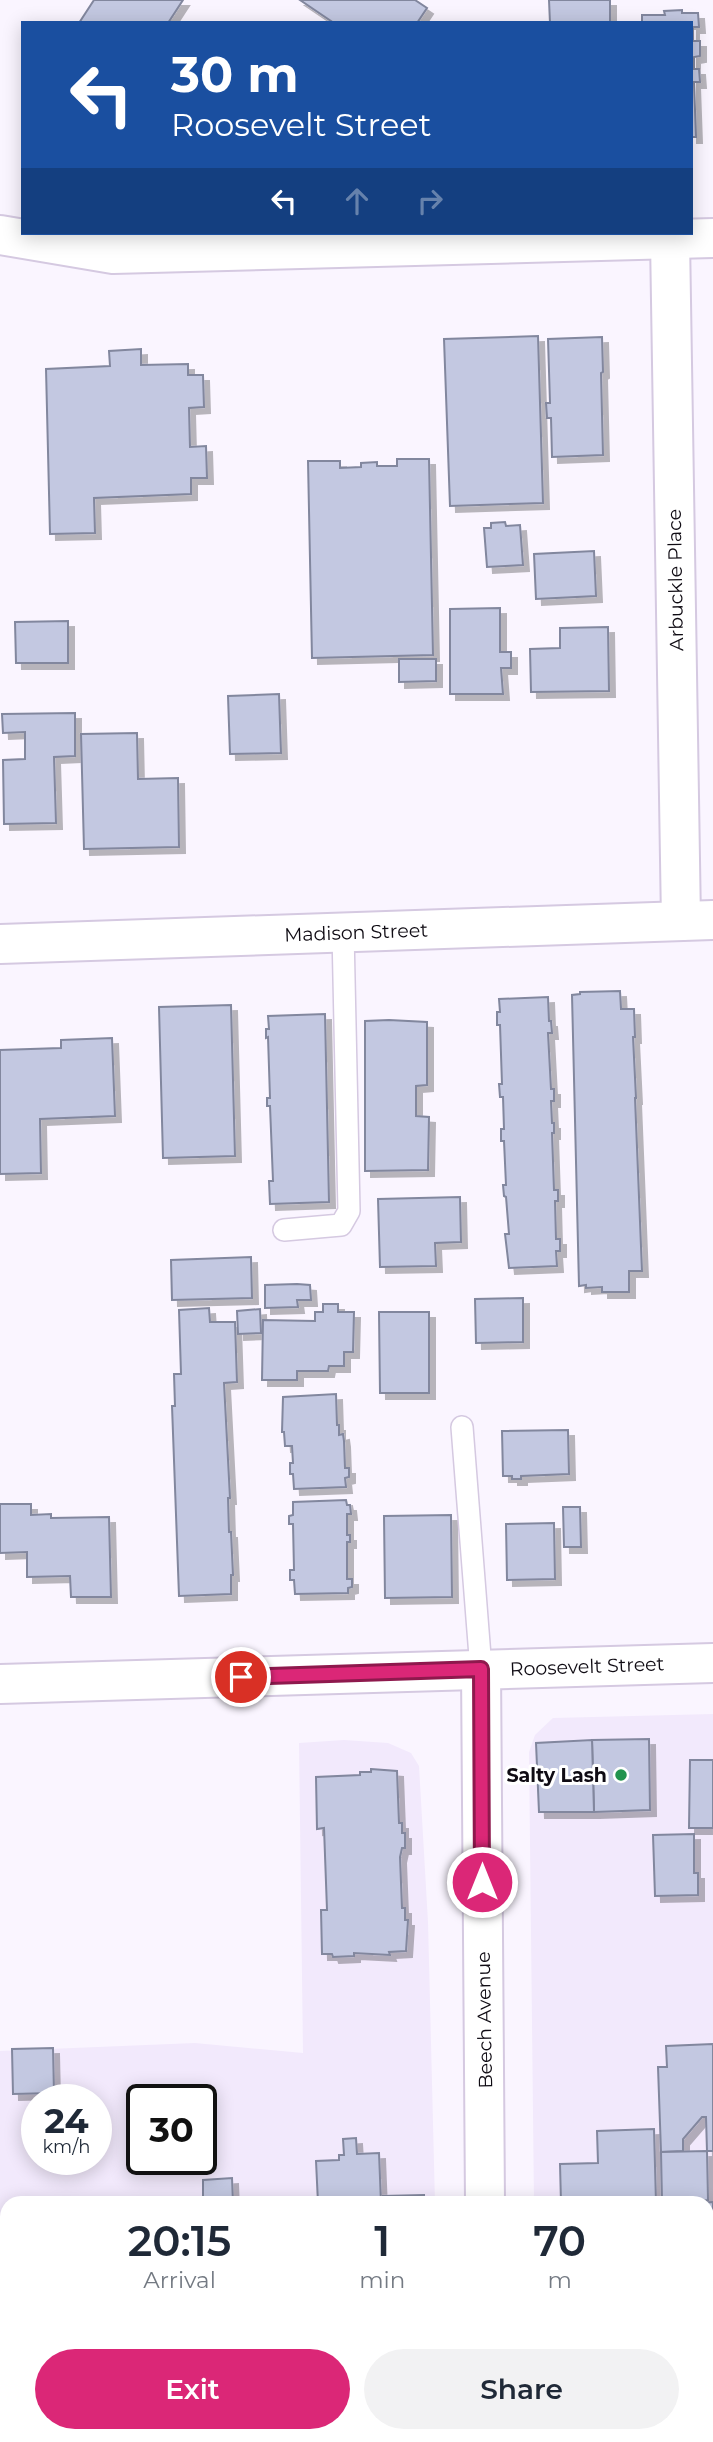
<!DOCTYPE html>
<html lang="en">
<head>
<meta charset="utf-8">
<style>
	:root { --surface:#fff; --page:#f2f2f3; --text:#1f2937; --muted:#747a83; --accent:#db2777 }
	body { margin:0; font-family:Montserrat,sans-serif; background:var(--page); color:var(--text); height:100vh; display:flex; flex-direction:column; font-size:26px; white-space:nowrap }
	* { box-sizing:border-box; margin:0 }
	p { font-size:23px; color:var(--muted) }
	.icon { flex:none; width:38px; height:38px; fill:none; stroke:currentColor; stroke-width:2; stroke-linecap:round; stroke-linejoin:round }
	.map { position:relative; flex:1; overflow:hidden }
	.drawer { position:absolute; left:0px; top:2196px; width:714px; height:247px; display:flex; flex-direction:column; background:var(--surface); border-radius:21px 21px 0 0; box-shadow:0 4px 18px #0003 }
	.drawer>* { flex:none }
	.top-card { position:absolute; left:21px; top:21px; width:672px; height:214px; border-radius:0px; box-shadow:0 4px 18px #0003; background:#1a4fa0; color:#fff; overflow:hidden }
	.speed { position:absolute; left:21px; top:2084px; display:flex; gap:14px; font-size:35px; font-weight:700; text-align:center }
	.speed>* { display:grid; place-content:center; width:91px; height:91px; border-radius:50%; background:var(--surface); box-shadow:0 4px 18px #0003; line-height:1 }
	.speed small { font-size:18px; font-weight:400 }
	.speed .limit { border:4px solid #111; border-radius:10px; background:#fff; color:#111 }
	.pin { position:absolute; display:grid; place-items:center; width:60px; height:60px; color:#fff; margin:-30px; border:4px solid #fff; border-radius:50%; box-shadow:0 2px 7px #0007 }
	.me { position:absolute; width:77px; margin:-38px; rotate:0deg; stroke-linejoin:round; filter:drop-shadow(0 0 5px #0008) }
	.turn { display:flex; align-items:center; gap:24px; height:147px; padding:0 35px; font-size:32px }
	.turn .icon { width:91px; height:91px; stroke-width:2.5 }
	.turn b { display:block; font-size:49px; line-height:60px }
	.lanes { display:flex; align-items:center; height:66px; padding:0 35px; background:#0003; justify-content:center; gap:35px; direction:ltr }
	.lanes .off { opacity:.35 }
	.eta { display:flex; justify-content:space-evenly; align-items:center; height:119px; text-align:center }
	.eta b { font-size:42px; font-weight:600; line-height:49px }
	.button { display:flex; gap:14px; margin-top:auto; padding:14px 35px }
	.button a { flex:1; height:80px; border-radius:42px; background:var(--accent); color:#fff; font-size:28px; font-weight:600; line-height:80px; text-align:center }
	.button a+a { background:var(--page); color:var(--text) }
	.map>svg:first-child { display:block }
	.built { fill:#f2e9fc; fill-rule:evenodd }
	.building { fill:#c3c8e1; stroke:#82879e; stroke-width:2; filter:url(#shadow) }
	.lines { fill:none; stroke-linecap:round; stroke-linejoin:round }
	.lane-casing { stroke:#d5c9e1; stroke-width:24 }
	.street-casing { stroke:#d5c9e1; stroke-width:42 }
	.secondary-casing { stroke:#d5c9e1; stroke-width:42 }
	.lane { stroke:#fff; stroke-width:21 }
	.street { stroke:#fff; stroke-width:38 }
	.secondary { stroke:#fff; stroke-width:38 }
	.route-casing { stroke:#8e194d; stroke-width:18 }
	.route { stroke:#db2777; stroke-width:12 }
	.poi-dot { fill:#22934d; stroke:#fff; stroke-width:2.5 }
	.labels { text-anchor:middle; stroke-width:6; stroke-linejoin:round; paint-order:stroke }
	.street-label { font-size:19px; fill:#0f0b13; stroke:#fff }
	.poi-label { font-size:19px; font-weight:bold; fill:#0f0b13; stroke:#fff; text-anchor:end }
</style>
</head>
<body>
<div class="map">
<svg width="713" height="2442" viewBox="0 0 713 2442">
	<defs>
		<filter id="shadow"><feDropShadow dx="6" dy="6" stdDeviation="0" flood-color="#0004"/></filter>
	</defs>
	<rect width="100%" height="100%" fill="#faf5ff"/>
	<g class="built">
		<polygon points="713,1714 713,2342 707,2342 707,2203 534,2203 529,1752 535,1735 553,1718"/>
		<path d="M344,1740l44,3 23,10 8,13 9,156 7,281h-428v164h-7v-316l195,-8 108,10 -4,-310zM37,2100h59v60h-59zM142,2100h59v60h-59z"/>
	</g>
	<g class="building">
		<polygon points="94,0 183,0 168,23 79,23"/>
		<polygon points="300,0 415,0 427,8 417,23 334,23"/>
		<polygon points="549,0 610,0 610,23 550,23"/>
		<polygon points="682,10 682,13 698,13 699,27 693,27 693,41 700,41 700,56 694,57 694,69 699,69 700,82 694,82 696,137 691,137 691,23 642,23 642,15 665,15 664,11"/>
		<polygon points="538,336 543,503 450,506 444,339"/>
		<polygon points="602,337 603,372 601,373 603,455 552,457 551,418 547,418 546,403 550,403 548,339"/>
		<polygon points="141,349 141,365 188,364 188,375 203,375 204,407 189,408 190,447 206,446 207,478 191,478 191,494 94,498 95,533 50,534 46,369 110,366 109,351"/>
		<polygon points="397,459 429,459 433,655 312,658 308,461 340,461 340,468 361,467 361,463 377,462 377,466 397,466"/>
		<polygon points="505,522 506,526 520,525 523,565 487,567 484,528 491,528 491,523"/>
		<polygon points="594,551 596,596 536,599 534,554"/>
		<polygon points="500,608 500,652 511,652 511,668 501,668 503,694 450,694 450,609"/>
		<polygon points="68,621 68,663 16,663 15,622"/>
		<polygon points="608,627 609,691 531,692 530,649 560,648 560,628"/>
		<polygon points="399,659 436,659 436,681 399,682"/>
		<polygon points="279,694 281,753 230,754 228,696"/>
		<polygon points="75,713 75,756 54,757 56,823 4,824 3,760 25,759 25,732 3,733 2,714"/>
		<polygon points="137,733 138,779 178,778 179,847 84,849 81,734"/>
		<polygon points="620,991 621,1009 634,1009 635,1037 633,1037 636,1098 635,1098 642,1271 629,1271 629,1292 602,1292 602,1287 586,1288 586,1285 579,1286 572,995 580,994 580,992"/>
		<polygon points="548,997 549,1021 551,1021 552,1033 548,1033 551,1089 554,1089 554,1101 551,1101 552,1123 554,1123 554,1133 552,1133 554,1190 558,1190 558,1201 555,1201 556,1239 560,1239 560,1251 556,1251 557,1266 509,1268 505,1234 509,1234 506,1197 504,1196 503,1185 506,1185 504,1141 501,1141 501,1129 504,1129 503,1097 500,1097 499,1084 502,1084 500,1025 497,1025 497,1012 500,1012 499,999"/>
		<polygon points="231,1005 235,1156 163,1158 159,1007"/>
		<polygon points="325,1014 329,1202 270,1204 269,1181 273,1181 270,1106 267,1106 267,1098 270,1098 268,1037 266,1038 266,1029 269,1029 268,1016"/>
		<polygon points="389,1020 427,1022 427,1085 416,1086 416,1116 429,1117 428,1170 365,1171 365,1021"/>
		<polygon points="112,1038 115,1116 40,1119 41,1173 0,1174 0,1050 61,1048 61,1040"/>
		<polygon points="460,1197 461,1242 435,1243 436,1266 380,1267 378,1199"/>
		<polygon points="251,1257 252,1298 172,1300 171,1260"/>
		<polygon points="297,1284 310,1285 311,1300 297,1300 298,1307 265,1308 265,1285"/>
		<polygon points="523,1298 523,1342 476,1343 475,1299"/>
		<polygon points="323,1304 338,1304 338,1312 354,1312 353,1352 344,1352 344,1366 329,1366 328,1371 297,1371 297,1380 262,1380 263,1320 315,1321 315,1312 323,1312"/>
		<polygon points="209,1308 210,1322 235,1322 237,1382 224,1383 230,1498 228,1498 229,1532 231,1532 233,1575 231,1575 231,1594 179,1596 172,1406 175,1406 174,1374 181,1374 179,1310"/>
		<polygon points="260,1309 261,1333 238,1334 237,1311"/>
		<polygon points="379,1312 429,1312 429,1393 380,1393"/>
		<polygon points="336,1394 337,1425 339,1425 339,1435 343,1434 344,1441 345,1468 349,1468 349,1477 345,1478 346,1487 294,1489 293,1474 290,1474 290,1463 293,1463 292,1446 285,1446 284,1432 282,1432 283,1397"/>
		<polygon points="568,1430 569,1474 521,1476 521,1479 512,1479 512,1476 503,1476 502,1431"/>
		<polygon points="346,1500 347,1505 350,1505 351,1514 347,1514 347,1535 350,1535 350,1542 347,1542 347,1579 352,1579 352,1587 348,1588 348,1593 295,1594 294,1580 290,1580 290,1570 294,1570 293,1524 289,1524 289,1516 293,1515 293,1502"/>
		<polygon points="0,1504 31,1504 31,1515 51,1514 51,1518 109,1517 111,1597 71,1597 70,1576 27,1577 27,1552 0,1553"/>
		<polygon points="563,1507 580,1507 581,1547 564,1547"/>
		<polygon points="451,1515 452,1597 385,1598 384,1516"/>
		<polygon points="554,1523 555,1579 507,1580 506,1524"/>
		<polygon points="649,1739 650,1810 594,1812 592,1740"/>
		<polygon points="592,1740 594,1812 539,1812 536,1743"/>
		<polygon points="690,1760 713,1760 713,1828 689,1828"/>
		<polygon points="371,1769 397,1771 399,1823 402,1823 402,1833 405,1833 405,1848 402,1848 400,1857 402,1908 405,1908 405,1920 408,1920 406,1951 389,1952 390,1955 354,1953 354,1956 333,1957 332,1954 322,1954 321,1910 327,1910 324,1828 317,1829 316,1777 360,1775 360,1772 371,1772"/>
		<polygon points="694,1834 694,1873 698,1873 698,1895 655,1896 653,1835"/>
		<polygon points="713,2044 713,2151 707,2151 706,2117 702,2117 683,2139 683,2151 661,2152 658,2067 667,2067 666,2046"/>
		<polygon points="53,2048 54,2093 13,2094 12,2049"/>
		<polygon points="654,2129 656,2203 561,2203 560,2164 598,2163 597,2131"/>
		<polygon points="356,2138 357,2154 379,2153 381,2203 318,2203 316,2161 339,2160 339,2155 344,2155 343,2139"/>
		<polygon points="707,2151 708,2200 662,2201 661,2152"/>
		<polygon points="232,2178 233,2203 203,2203 203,2180"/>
		<polygon points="424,2195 424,2203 384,2203 383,2196"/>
		<polygon points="713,2202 713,2284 707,2284 707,2203 693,2203"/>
	</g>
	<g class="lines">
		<g class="lane-casing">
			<g id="lane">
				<polyline points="284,1230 341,1225 349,1211 343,932"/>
				<polyline points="462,1427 481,1669"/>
			</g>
		</g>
		<g class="street-casing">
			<g id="street">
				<polyline points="670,239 681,921"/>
				<polyline points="481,1669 485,2203"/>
			</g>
		</g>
		<g class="secondary-casing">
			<g id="secondary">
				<polyline points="0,235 113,254 713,238"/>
				<polyline points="0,944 713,920"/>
				<polyline points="0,1684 713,1663"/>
				<polyline points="707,2382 713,2382"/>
				<polyline points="0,2400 7,2400"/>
			</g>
		</g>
		<use href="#lane" class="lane"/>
		<use href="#street" class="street"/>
		<use href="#secondary" class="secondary"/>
	</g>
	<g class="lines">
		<g class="route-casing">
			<polyline id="route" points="241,1677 481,1669 482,1882"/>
		</g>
		<use href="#route" class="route"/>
	</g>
	<circle class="poi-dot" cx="621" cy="1775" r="7"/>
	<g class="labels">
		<g class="street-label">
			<text transform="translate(675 580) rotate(-91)" y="7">Arbuckle Place</text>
			<text transform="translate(356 932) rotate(-2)" y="7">Madison Street</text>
			<text transform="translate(587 1666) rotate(-2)" y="7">Roosevelt Street</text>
			<text transform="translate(484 2020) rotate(-91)" y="7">Beech Avenue</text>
		</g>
		<g class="poi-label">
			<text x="607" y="1782">Salty Lash</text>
		</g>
	</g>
</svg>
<div class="speed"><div>24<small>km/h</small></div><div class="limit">30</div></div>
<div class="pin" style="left:241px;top:1677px;background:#d93025"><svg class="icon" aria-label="arrive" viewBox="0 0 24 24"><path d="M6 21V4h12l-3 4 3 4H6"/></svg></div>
<svg class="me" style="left:482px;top:1882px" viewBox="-20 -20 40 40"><circle r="17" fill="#db2777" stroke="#fff" stroke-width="3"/><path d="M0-11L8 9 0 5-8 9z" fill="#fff"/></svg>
<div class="top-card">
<div class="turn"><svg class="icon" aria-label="left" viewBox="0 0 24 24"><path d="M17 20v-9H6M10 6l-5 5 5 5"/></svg><div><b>30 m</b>Roosevelt Street</div></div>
<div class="lanes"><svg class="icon" aria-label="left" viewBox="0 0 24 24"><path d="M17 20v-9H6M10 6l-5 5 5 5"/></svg><svg class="icon off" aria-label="ahead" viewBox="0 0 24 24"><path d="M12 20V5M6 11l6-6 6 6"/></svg><svg class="icon off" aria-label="right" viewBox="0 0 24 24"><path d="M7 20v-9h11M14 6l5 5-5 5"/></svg></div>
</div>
<section class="drawer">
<div class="eta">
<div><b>20:15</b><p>Arrival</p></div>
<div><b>1</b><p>min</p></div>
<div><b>70</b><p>m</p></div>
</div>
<div class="button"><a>Exit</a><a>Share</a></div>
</section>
</div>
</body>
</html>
